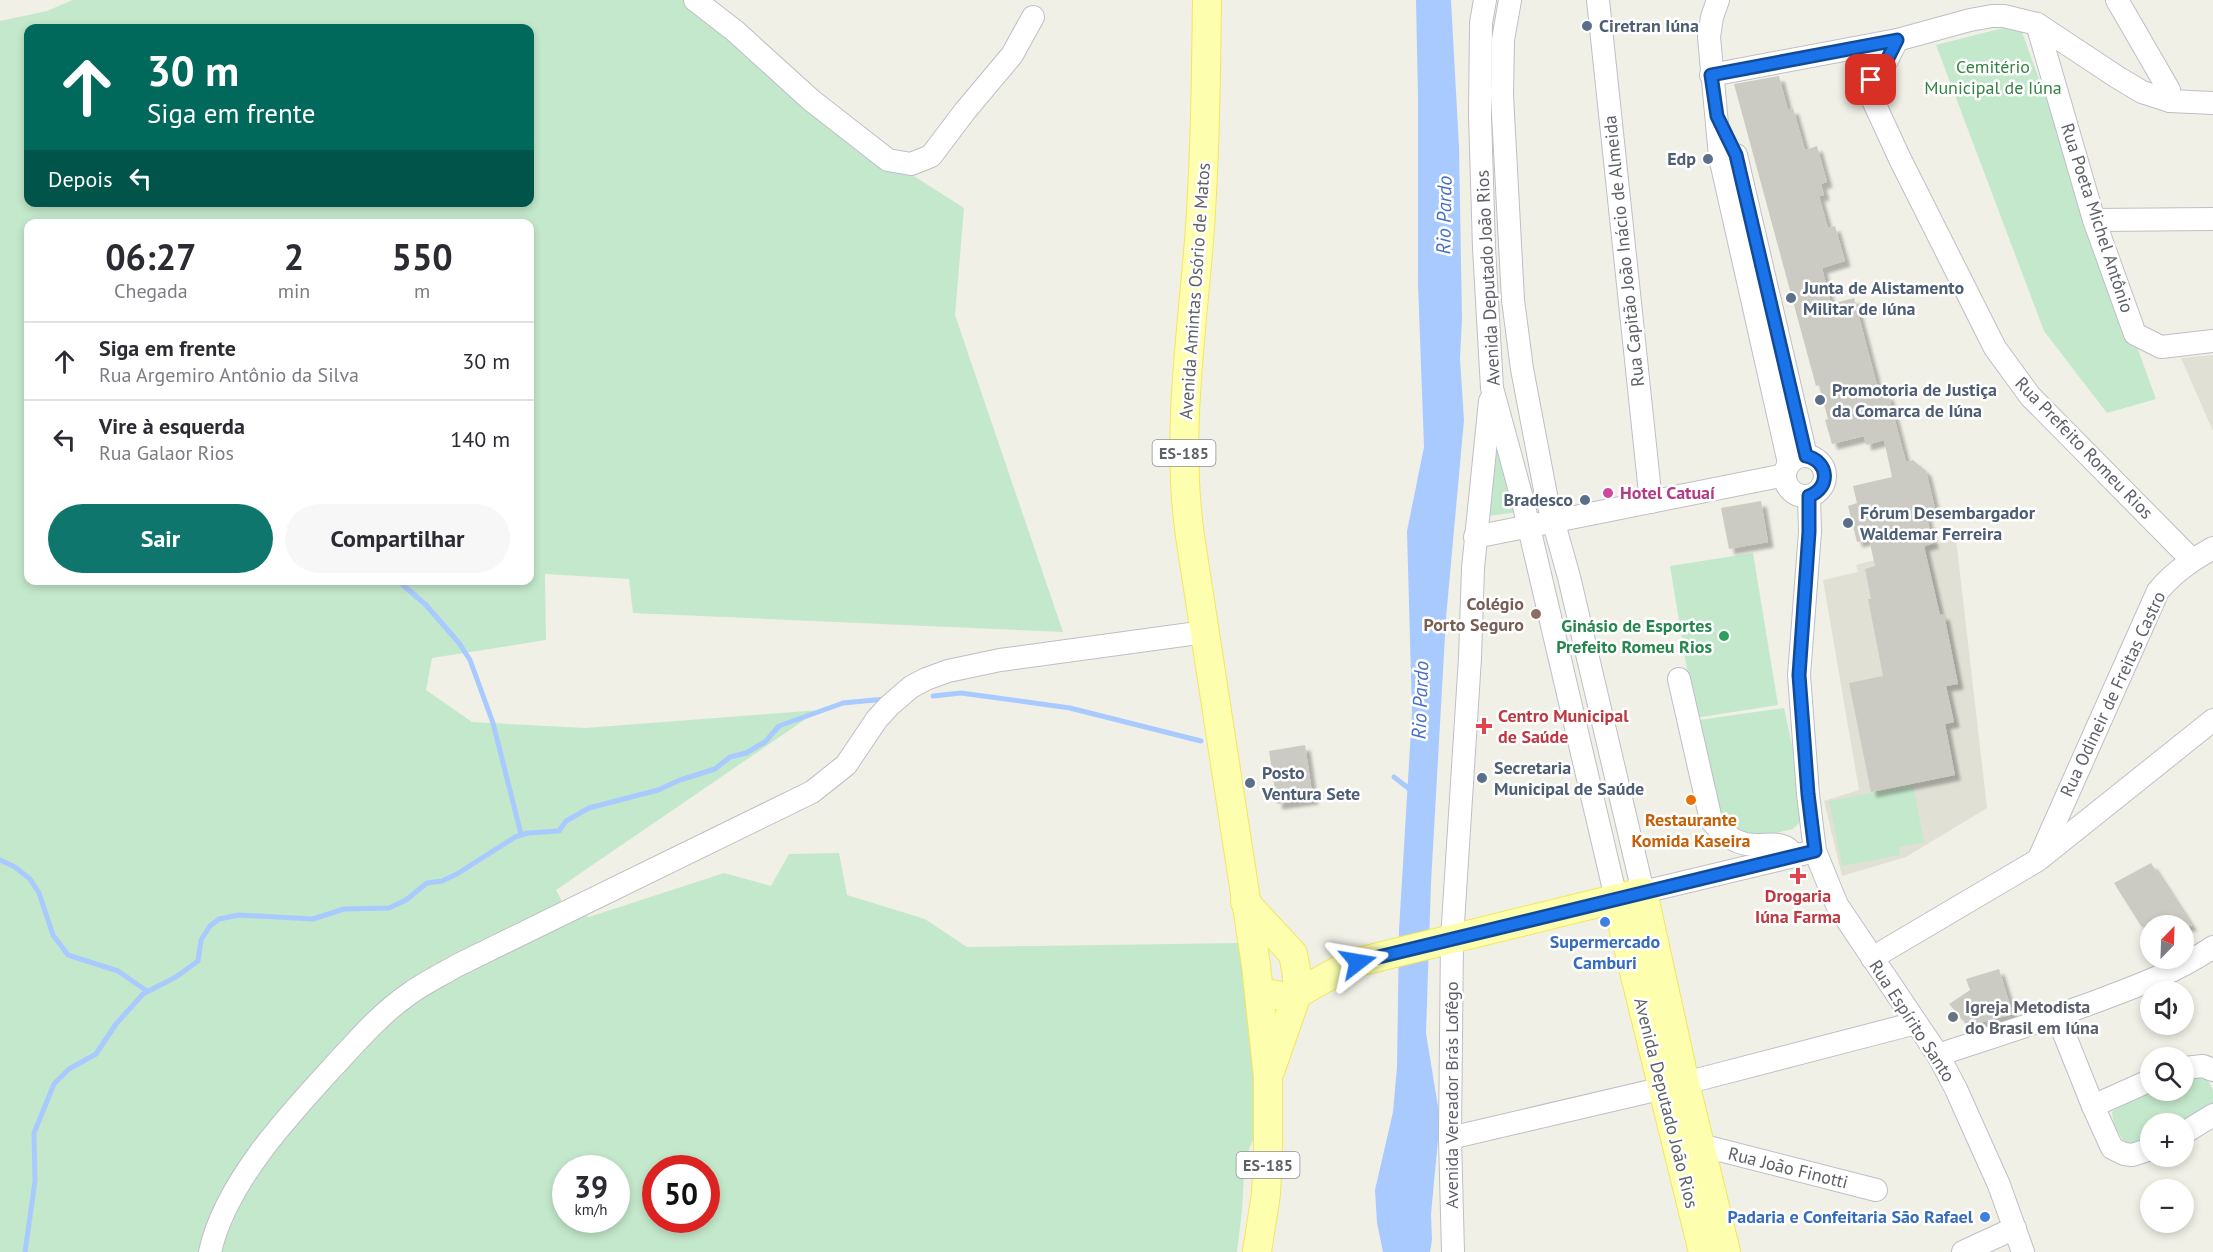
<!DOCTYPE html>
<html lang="pt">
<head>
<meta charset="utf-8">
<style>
	:root { --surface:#fff; --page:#f7f7f7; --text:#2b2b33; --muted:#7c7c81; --line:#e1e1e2; --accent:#0f766e }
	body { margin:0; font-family:"PT Sans",sans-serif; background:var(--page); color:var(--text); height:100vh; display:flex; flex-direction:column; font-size:22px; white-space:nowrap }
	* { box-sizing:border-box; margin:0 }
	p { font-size:20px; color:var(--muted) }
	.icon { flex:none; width:33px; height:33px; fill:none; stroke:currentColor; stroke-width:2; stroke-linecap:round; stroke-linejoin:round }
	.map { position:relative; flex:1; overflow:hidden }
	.sheet { position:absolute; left:24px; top:219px; width:510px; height:366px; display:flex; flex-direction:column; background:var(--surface); border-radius:12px; box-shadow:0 3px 9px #0003 }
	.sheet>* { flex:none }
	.guide { position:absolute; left:24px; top:24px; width:510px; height:183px; border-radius:12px; box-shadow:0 3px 9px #0003; background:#00695c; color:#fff; overflow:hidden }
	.needle { width:39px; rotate:23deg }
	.controls { position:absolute; left:2140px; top:915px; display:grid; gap:12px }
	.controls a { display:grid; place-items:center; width:54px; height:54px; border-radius:50%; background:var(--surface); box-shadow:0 3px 9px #0003; font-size:30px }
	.speed { position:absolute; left:552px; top:1155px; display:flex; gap:12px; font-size:30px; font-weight:700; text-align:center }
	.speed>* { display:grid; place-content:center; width:78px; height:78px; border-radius:50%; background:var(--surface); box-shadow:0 3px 9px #0003; line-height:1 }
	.speed small { font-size:15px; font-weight:400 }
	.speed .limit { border:9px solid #d22; background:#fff; color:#111 }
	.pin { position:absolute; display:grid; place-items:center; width:51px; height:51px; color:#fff; margin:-26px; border-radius:12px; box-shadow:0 3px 9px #0006 }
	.me { position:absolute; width:66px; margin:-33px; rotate:76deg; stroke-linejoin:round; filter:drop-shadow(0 0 4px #0008) }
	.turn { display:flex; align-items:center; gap:21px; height:126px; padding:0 24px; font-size:27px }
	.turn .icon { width:78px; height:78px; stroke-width:2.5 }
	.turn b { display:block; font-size:42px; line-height:51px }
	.then { display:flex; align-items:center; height:57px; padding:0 24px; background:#0003; gap:12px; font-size:22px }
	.eta { display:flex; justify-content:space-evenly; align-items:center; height:102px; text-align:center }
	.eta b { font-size:36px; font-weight:700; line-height:42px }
	.action { display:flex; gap:12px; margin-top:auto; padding:12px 24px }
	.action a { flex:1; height:69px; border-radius:36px; background:var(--accent); color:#fff; font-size:24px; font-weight:700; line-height:69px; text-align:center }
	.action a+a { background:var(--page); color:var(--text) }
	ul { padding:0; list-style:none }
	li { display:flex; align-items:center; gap:18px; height:78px; padding:0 24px; border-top:2px solid var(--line) }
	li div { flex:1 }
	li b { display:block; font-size:22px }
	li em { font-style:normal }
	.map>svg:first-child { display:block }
	.education { fill:#e1e0d5 }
	.green { fill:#c4e8cb; fill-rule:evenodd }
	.water { fill:#a9caff }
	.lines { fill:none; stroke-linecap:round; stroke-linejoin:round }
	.stream { stroke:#a9caff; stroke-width:5 }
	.building { fill:#cccbc3; filter:url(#shadow) }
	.minor-casing { stroke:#bebfc6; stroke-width:24 }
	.major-casing { stroke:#f4e65d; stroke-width:30 }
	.minor { stroke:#fff; stroke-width:22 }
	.major { stroke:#fdffae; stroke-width:28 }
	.route-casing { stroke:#114b97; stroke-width:15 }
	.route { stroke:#1a73e8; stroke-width:10 }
	.service-dot { fill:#5c6f8a; stroke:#fff; stroke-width:2 }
	.hotel-dot { fill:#d1479c; stroke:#fff; stroke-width:2 }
	.education-dot { fill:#8d6e63; stroke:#fff; stroke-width:2 }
	.leisure-dot { fill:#2e9e5b; stroke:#fff; stroke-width:2 }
	.health-dot { fill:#e0444e; stroke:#fff; stroke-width:2 }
	.food-dot { fill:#e8710a; stroke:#fff; stroke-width:2 }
	.shop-dot { fill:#3f7fe0; stroke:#fff; stroke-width:2 }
	.worship-dot { fill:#6b7280; stroke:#fff; stroke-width:2 }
	.labels { text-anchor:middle; stroke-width:5; stroke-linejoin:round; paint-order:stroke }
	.shield { fill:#fff; stroke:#8e9095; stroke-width:1.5 }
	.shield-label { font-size:16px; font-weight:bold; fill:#5e6168 }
	.service-label { font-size:18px; font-weight:bold; fill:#4e5e75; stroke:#fff; text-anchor:start }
	.park-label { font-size:18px; fill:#338245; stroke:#fff }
	.street-label { font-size:18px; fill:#5e6168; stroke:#fff }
	.hotel-label { font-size:18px; font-weight:bold; fill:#b23c85; stroke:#fff; text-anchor:start }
	.education-label { font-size:18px; font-weight:bold; fill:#785e54; stroke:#fff; text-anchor:end }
	.leisure-label { font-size:18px; font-weight:bold; fill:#27864d; stroke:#fff; text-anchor:end }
	.health-label { font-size:18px; font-weight:bold; fill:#be3a42; stroke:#fff; text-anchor:start }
	.food-label { font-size:18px; font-weight:bold; fill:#c56008; stroke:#fff }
	.shop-label { font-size:18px; font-weight:bold; fill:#366cbe; stroke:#fff }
	.worship-label { font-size:18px; font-weight:bold; fill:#5b616d; stroke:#fff; text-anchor:start }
	.water-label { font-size:20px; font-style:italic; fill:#486ec6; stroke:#fff }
</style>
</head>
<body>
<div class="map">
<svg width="2213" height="1252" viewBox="0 0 2213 1252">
	<defs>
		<filter id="shadow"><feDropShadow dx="5.5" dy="5.5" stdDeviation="1.5" flood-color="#0004"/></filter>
	</defs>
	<rect width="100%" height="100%" fill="#f1f0e7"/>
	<g class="education">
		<polygon points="2213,355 2213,431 2181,358"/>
		<polygon points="1956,539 1987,808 1906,857 1842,876 1824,801 1859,790 1823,580 1858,572 1856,565"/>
	</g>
	<g class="green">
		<path d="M73,0h630l192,164 69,44 -9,107 108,317 -430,-19 -4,-34 -84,-5 1,66 -114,18 -6,32 46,32 113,6 234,-18 -263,180 10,19 23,8 135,-44 47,13 18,-32 50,-1 8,42 78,24 42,28 274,-4 19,181 -11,25 -5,24 -2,38 -5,41h-1237v-1231l47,-10zM28,28h502v174h-502zM28,224h502v356h-502zM566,1168h50v52h-50zM656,1168h50v52h-50z"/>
		<polygon points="2019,24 2156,399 2107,413 2044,331 1936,45"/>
		<polygon points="1496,436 1518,512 1489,516"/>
		<polygon points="1753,553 1778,705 1695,718 1670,566"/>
		<polygon points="1784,708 1805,805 1802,820 1793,829 1751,839 1720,818 1699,720"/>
		<polygon points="1913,785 1924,842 1899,847 1900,855 1842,866 1829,801"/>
		<path d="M2184,1077h22l7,13v13l-36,20 -26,1v15l-9,5h-16l-12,-18 -2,-14c21,-22 44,-22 72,-22z"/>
	</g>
	<polygon class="water" points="1416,0 1451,0 1459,147 1462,318 1460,359 1464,420 1446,618 1431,883 1426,1033 1440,1119 1431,1214 1432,1240 1430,1252 1383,1252 1377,1223 1375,1190 1393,1112 1397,1067 1399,930 1412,713 1407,531 1424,447 1418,283 1418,97"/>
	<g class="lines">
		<g class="stream">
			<polyline points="397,580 426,605 459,643 470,660 493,723 521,834"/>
			<polyline points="933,696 961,693 1070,708 1201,741"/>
			<polyline points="1394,777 1412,791"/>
			<polyline points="0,860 15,867 30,879 39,893 53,935 68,955 118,971 147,991"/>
			<polyline points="25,1252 35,1181 34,1133 54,1084 69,1069 96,1054 116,1024 143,994 176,977 198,961 201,940 210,926 219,919 239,915 313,919 344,909 389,908 406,900 427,883 442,881 457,874 515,837 528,833 559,831 566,821 589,808 658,790 680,780 715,769 730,757 746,753 765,742 779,726 843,703 885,699"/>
		</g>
	</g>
	<g class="building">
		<polygon points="1779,76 1788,110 1793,108 1805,150 1817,146 1827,182 1821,184 1824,195 1819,196 1828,228 1835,226 1845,261 1822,268 1831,304 1854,298 1880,396 1888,394 1906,462 1913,460 1926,471 1935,508 1925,510 1933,543 1924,546 1940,615 1944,614 1958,684 1946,686 1954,722 1945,724 1955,775 1871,792 1849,683 1883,676 1868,599 1871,599 1865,569 1875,566 1869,539 1857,542 1848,506 1857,503 1853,486 1892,477 1884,440 1866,445 1864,436 1832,444 1825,420 1828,419 1819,385 1816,386 1734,84"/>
		<polygon points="1761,501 1768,542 1729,549 1721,508"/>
		<polygon points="1305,745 1313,799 1277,804 1269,751"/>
		<polygon points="2151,863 2192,926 2141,926 2114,883"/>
		<polygon points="1999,969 2013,1014 1968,1026 1949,1004 1970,990 1966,979"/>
	</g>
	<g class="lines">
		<g class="minor-casing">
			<g id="minor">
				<polyline points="695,0 735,31 811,100 888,160 911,164 931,156 965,111 1012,55 1033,17"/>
				<polyline points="1485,0 1481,23 1480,116 1484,248 1492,388 1523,502 1616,898"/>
				<polyline points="1510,0 1503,40 1502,95 1513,300 1522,369 1546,495 1569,577 1643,892 1815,851"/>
				<polyline points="1598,0 1651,502"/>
				<polyline points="1718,0 1712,17 1709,37 1720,157 1789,463"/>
				<polyline points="2117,0 2169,90 2170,101"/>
				<polyline points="2037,24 2094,220 2135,334 2161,347 2213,341"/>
				<polyline points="1897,40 1887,60 1871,80 1870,94 1900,159 1995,348 2030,396 2192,560"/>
				<polyline points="1711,75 1897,40 1970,20 1992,16 2004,16 2037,24 2117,77 2142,92 2170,101 2213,103"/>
				<polyline points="1736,155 1806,456"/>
				<polyline points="2094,220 2213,219"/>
				<circle cx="1805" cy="476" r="20"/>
				<polyline points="1809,496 1810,532 1799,675 1808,794 1815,851 1837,905 1938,1055 1956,1089 1999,1185 2023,1252"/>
				<polyline points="1475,537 1785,475"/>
				<path d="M1679,679l32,141c9,11 20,21 35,24 18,4 36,-7 49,12"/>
				<path d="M2040,856l118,-265c16,-19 34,-31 55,-43"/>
				<polyline points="1872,958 2038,860 2213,720"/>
				<polyline points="2057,1016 2093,1106 2112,1148 2124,1154 2132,1155 2151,1149"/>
				<path d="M1938,1055c54,-18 108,-35 162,-55 40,-15 78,-29 113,-53"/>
				<polyline points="2184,1068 2203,1066 2213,1070"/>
				<polyline points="2093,1106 2151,1080"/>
				<polyline points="2184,1133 2213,1115"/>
				<polyline points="1450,1138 1685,1083 1916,1023"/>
				<polyline points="1700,1145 1876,1190"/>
				<path d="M210,1252c15,-68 77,-135 123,-185 24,-26 47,-53 76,-73 15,-11 32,-19 47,-28l356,-174 34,-27 31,-46 12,-13 22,-19 15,-8 22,-8 52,-11 205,-28"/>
				<polyline points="1453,1252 1450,1138 1452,939 1470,658 1473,568 1490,401"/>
				<polyline points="1963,1252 2015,1228"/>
			</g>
		</g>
		<g class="major-casing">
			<g id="major">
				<path d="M1207,0c-1,81 -2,161 -8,241 -8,98 -23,197 -9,295l66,429 12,112v77l-2,40 -9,58"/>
				<polyline points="1616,898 1703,1252"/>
				<polyline points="1245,902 1293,954 1297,975 1297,994 1271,1069"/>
				<polyline points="1259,992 1288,997 1297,994 1350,964 1643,892 1685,1083 1726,1252"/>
			</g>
		</g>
		<use href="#minor" class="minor"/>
		<use href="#major" class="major"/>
	</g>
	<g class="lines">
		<g class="route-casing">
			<path id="route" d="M1358,962l457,-111 -7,-57 -9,-119 10,-143v-36c22,-8 20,-35 -3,-40l-70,-301 -19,-39 -6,-41 186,-35 -10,20 -16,20"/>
		</g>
		<use href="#route" class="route"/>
	</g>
	<g class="service-dot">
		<circle cx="1587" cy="26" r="6"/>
		<circle cx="1708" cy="159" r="6"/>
		<circle cx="1791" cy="298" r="6"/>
		<circle cx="1820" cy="400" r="6"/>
		<circle cx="1585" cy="500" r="6"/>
		<circle cx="1848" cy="523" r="6"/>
		<circle cx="1482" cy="778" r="6"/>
		<circle cx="1250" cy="783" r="6"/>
	</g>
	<circle class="hotel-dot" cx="1608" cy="493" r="6"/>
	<circle class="education-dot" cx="1536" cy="614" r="6"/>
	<circle class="leisure-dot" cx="1724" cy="636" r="6"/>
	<g class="health-dot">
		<path d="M1481 717h6v6h6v6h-6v6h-6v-6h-6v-6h6z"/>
		<path d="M1795 867h6v6h6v6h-6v6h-6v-6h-6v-6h6z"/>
	</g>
	<circle class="food-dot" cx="1691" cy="800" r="6"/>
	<g class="shop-dot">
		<circle cx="1605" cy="922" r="6"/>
		<circle cx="1985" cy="1217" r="6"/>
	</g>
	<circle class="worship-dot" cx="1953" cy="1017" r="6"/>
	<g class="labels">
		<g class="shield">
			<rect x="1152.5" y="440" width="63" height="26" rx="4.5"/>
			<rect x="1236.5" y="1152" width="63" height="26" rx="4.5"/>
		</g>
		<g class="shield-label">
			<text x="1184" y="459">ES-185</text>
			<text x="1268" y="1171">ES-185</text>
		</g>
		<g class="service-label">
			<text x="1599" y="32">Ciretran Iúna</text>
			<text x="1696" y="165" text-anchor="end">Edp</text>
			<text x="1803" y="294">Junta de Alistamento<tspan x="1803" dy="21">Militar de Iúna</tspan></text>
			<text x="1832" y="396">Promotoria de Justiça<tspan x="1832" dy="21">da Comarca de Iúna</tspan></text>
			<text x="1573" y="506" text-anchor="end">Bradesco</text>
			<text x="1860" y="519">Fórum Desembargador<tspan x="1860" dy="21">Waldemar Ferreira</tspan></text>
			<text x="1494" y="774">Secretaria<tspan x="1494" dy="21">Municipal de Saúde</tspan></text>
			<text x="1262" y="779">Posto<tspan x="1262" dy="21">Ventura Sete</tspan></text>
		</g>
		<g class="park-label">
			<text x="1993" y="73">Cemitério<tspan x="1993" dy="21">Municipal de Iúna</tspan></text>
		</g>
		<g class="street-label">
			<text transform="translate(2097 218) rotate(72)" y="6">Rua Poeta Michel Antônio</text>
			<text transform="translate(1624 251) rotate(-96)" y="6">Rua Capitão João Inácio de Almeida</text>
			<text transform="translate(1488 278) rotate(-93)" y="6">Avenida Deputado João Rios</text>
			<text transform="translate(1195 291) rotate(-86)" y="6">Avenida Amintas Osório de Matos</text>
			<text transform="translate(2084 448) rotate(46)" y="6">Rua Prefeito Romeu Rios</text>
			<text transform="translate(2113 694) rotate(-65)" y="6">Rua Odineir de Freitas Castro</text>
			<text transform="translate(1912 1021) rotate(57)" y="6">Rua Espírito Santo</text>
			<text transform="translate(1452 1095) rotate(-90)" y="6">Avenida Vereador Brás Lofêgo</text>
			<text transform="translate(1666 1103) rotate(76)" y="6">Avenida Deputado João Rios</text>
			<text transform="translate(1788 1168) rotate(14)" y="6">Rua João Finotti</text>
		</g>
		<g class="hotel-label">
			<text x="1620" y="499">Hotel Catuaí</text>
		</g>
		<g class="education-label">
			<text x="1524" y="610">Colégio<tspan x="1524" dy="21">Porto Seguro</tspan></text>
		</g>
		<g class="leisure-label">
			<text x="1712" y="632">Ginásio de Esportes<tspan x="1712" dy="21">Prefeito Romeu Rios</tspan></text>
		</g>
		<g class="health-label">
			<text x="1498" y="722">Centro Municipal<tspan x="1498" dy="21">de Saúde</tspan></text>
			<text x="1798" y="902" text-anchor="middle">Drogaria<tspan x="1798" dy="21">Iúna Farma</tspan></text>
		</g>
		<g class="food-label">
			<text x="1691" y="826">Restaurante<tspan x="1691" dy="21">Komida Kaseira</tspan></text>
		</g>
		<g class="shop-label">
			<text x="1605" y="948">Supermercado<tspan x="1605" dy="21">Camburi</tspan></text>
			<text x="1973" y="1223" text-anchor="end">Padaria e Confeitaria São Rafael</text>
		</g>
		<g class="worship-label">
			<text x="1965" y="1013">Igreja Metodista<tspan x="1965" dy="21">do Brasil em Iúna</tspan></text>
		</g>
		<g class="water-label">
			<text transform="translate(1444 215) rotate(-89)" y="7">Rio Pardo</text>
			<text transform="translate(1420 700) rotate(-88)" y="7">Rio Pardo</text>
		</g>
	</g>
</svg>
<div class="controls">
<a><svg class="needle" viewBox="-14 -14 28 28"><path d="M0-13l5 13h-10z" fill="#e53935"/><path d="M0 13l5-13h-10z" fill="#7c7c81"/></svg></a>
<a><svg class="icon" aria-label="sound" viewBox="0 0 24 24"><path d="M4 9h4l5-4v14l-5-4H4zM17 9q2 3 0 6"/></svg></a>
<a><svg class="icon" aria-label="search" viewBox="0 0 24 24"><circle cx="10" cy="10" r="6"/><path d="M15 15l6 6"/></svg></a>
<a>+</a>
<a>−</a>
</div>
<div class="speed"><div>39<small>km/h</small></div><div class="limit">50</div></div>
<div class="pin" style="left:1871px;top:80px;background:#d93025"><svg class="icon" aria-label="arrive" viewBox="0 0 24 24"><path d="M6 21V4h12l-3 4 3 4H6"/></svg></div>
<svg class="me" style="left:1358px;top:962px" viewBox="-20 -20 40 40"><path d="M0-17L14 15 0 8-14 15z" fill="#1a73e8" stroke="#fff" stroke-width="4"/></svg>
<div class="guide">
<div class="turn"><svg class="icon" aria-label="ahead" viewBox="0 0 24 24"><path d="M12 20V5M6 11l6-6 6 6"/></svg><div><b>30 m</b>Siga em frente</div></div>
<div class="then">Depois<svg class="icon" aria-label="left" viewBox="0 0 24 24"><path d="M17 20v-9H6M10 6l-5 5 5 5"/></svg></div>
</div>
<section class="sheet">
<div class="eta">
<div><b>06:27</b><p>Chegada</p></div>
<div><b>2</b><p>min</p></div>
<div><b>550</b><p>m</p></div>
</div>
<ul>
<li><svg class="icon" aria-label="ahead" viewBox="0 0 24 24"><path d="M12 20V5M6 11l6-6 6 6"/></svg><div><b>Siga em frente</b><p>Rua Argemiro Antônio da Silva</p></div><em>30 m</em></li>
<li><svg class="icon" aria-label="left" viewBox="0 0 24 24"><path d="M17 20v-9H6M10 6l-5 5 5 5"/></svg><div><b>Vire à esquerda</b><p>Rua Galaor Rios</p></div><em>140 m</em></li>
</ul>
<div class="action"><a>Sair</a><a>Compartilhar</a></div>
</section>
</div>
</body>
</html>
